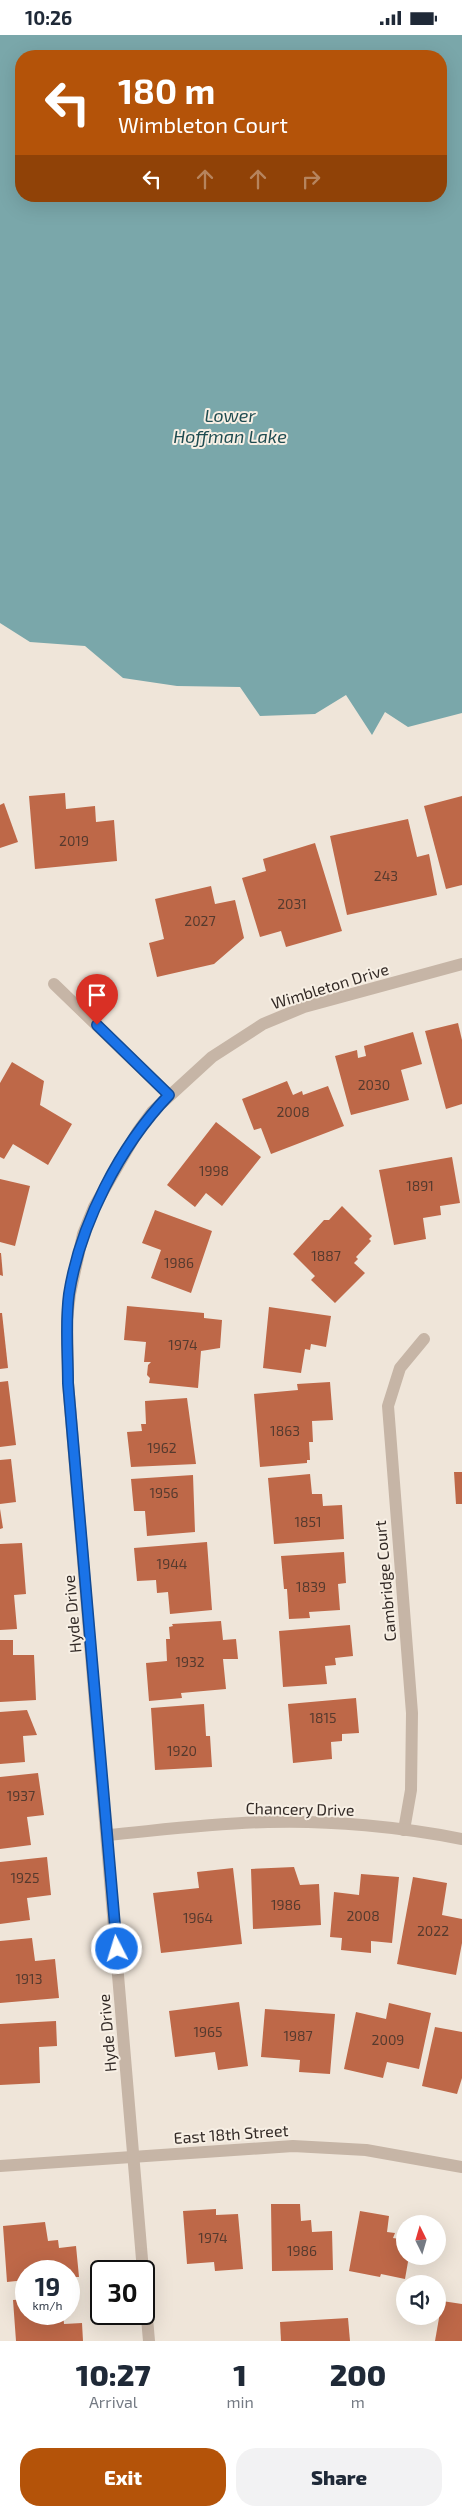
<!DOCTYPE html>
<html lang="en">
<head>
<meta charset="utf-8">
<style>
	:root { --surface:#fff; --page:#f2f2f3; --text:#1f2937; --muted:#747a83; --accent:#b45309 }
	body { margin:0; font-family:"Exo 2",sans-serif; background:var(--page); color:var(--text); height:100vh; display:flex; flex-direction:column; font-size:19px; white-space:nowrap }
	* { box-sizing:border-box; margin:0 }
	p { font-size:16px; color:var(--muted) }
	.icon { flex:none; width:28px; height:28px; fill:none; stroke:currentColor; stroke-width:2; stroke-linecap:round; stroke-linejoin:round }
	.map { position:relative; height:2306px; overflow:hidden }
	.sheet { display:flex; flex-direction:column; background:var(--surface); flex:1 }
	.sheet>* { flex:none }
	.hud { position:absolute; left:15px; top:15px; width:432px; height:152px; border-radius:20px; box-shadow:0 5px 20px #0002; background:#b45309; color:#fff; overflow:hidden }
	.needle { width:32px; rotate:355deg }
	.tools { position:absolute; left:396px; top:2180px; display:grid; gap:10px }
	.tools a { display:grid; place-items:center; width:50px; height:50px; border-radius:50%; background:var(--surface); box-shadow:0 5px 20px #0002; font-size:25px }
	.speed { position:absolute; left:15px; top:2225px; display:flex; gap:10px; font-size:25px; font-weight:700; text-align:center }
	.speed>* { display:grid; place-content:center; width:65px; height:65px; border-radius:50%; background:var(--surface); box-shadow:0 5px 20px #0002; line-height:1 }
	.speed small { font-size:12px; font-weight:400 }
	.speed .limit { border:2px solid #111; border-radius:8px; background:#fff; color:#111 }
	.pin { position:absolute; display:grid; place-items:center; width:42px; height:42px; color:#fff; margin:-51px -21px; border-radius:50% 50% 50% 0; rotate:-45deg; box-shadow:0 0 5px #0007 }
	.pin .icon { rotate:45deg }
	.me { position:absolute; width:55px; margin:-28px; rotate:355deg; stroke-linejoin:round; filter:drop-shadow(0 0 4px #0008) }
	.turn { display:flex; align-items:center; gap:18px; height:105px; padding:0 20px; font-size:22px }
	.turn .icon { width:65px; height:65px; stroke-width:2.5 }
	.turn b { display:block; font-size:35px; line-height:42px }
	.lanes { display:flex; align-items:center; height:48px; padding:0 20px; background:#0003; justify-content:center; gap:25px; direction:ltr }
	.lanes .off { opacity:.35 }
	.eta { display:flex; justify-content:space-evenly; align-items:center; height:85px; text-align:center }
	.eta b { font-size:30px; font-weight:800; line-height:35px }
	.button { display:flex; gap:10px; margin-top:auto; padding:10px 20px }
	.button a { flex:1; height:58px; border-radius:20px; background:var(--accent); color:#fff; font-size:20px; font-weight:800; line-height:58px; text-align:center }
	.button a+a { background:var(--page); color:var(--text) }
	.status { display:flex; justify-content:space-between; align-items:center; height:35px; padding:0 25px; background:var(--surface); direction:ltr }
	.status svg { height:14px; fill:currentColor }
	.map>svg:first-child { display:block }
	.water { fill:#7aa7aa; fill-rule:evenodd }
	.building { fill:#be6848 }
	.lines { fill:none; stroke-linecap:round; stroke-linejoin:round }
	.minor { stroke:#c6b5a6; stroke-width:12 }
	.route-casing { stroke:#114b97; stroke-width:12 }
	.route { stroke:#1a73e8; stroke-width:9 }
	.labels { text-anchor:middle; stroke-width:4; stroke-linejoin:round; paint-order:stroke }
	.number-label { font-size:14px; fill:#563a2e }
	.street-label { font-size:16px; fill:#332a26; stroke:#f7efe4 }
	.water-label { font-size:18px; font-style:italic; fill:#1f4c51; stroke:#f7efe4 }
</style>
</head>
<body>
<div class="status"><b>10:26</b><svg viewBox="0 0 49 12"><path d="M0 12V9h3v3zM5 12V6h3v6zM10 12V3h3v9zM15 12V0h3v12zM26 1h20v11H26zM47 4h2v5h-2z"/></svg></div>
<div class="map">
<svg width="462" height="2306" viewBox="0 0 462 2306">
	<rect width="100%" height="100%" fill="#efe5d9"/>
	<path class="water" d="M0,0h462v678l-54,14 -23,-15 -13,23 -26,-40 -31,19 -55,2 -20,-29 -63,-1 -54,-8 -38,-32 -55,-4 -30,-19zM21,21h420v140h-420z"/>
	<g class="building">
		<polygon points="65,758 66,774 95,771 96,787 114,785 117,826 35,834 29,761"/>
		<polygon points="462,761 462,850 446,854 424,771"/>
		<polygon points="4,768 18,807 0,813 0,770"/>
		<polygon points="408,784 417,822 429,819 437,860 347,880 330,801"/>
		<polygon points="315,808 342,896 286,912 281,896 260,902 242,843 266,836 263,824"/>
		<polygon points="211,851 215,869 235,865 244,903 214,929 157,942 149,908 164,904 155,864"/>
		<polygon points="458,988 462,1005 462,1069 446,1074 425,996"/>
		<polygon points="413,997 422,1029 401,1035 409,1065 351,1080 335,1021 357,1015 358,1023 366,1021 364,1011"/>
		<polygon points="12,1027 44,1046 40,1070 72,1089 48,1130 13,1109 4,1124 0,1122 0,1048"/>
		<polygon points="287,1046 293,1060 302,1056 303,1060 328,1051 344,1091 271,1119 261,1093 254,1095 242,1064"/>
		<polygon points="216,1087 261,1122 222,1171 206,1158 195,1172 167,1150"/>
		<polygon points="452,1122 460,1168 440,1171 441,1180 423,1183 426,1204 394,1210 379,1135"/>
		<polygon points="0,1144 30,1151 15,1211 0,1207"/>
		<polygon points="342,1171 372,1201 369,1204 371,1206 356,1222 358,1224 354,1228 365,1238 335,1268 311,1245 315,1241 293,1219 324,1185 329,1185"/>
		<polygon points="155,1175 212,1196 191,1258 151,1243 161,1215 142,1208"/>
		<polygon points="0,1218 1,1218 3,1241 0,1240"/>
		<polygon points="127,1271 204,1278 204,1283 222,1285 220,1313 201,1316 198,1353 149,1348 150,1343 147,1340 148,1330 151,1327 144,1327 146,1307 124,1305"/>
		<polygon points="269,1272 331,1281 326,1312 311,1309 310,1315 305,1314 301,1338 263,1333"/>
		<polygon points="0,1278 2,1278 8,1333 0,1334"/>
		<polygon points="8,1346 16,1410 0,1412 0,1347"/>
		<polygon points="330,1347 333,1385 312,1386 313,1407 309,1407 310,1425 307,1425 307,1428 260,1432 254,1359 298,1355 297,1349"/>
		<polygon points="187,1363 196,1429 131,1432 127,1397 142,1396 141,1389 146,1389 145,1366"/>
		<polygon points="11,1424 16,1467 0,1469 0,1425"/>
		<polygon points="454,1437 462,1437 462,1469 456,1469"/>
		<polygon points="310,1439 312,1459 322,1459 323,1471 342,1470 344,1504 274,1509 268,1443"/>
		<polygon points="193,1440 195,1497 147,1501 145,1476 134,1476 131,1444"/>
		<polygon points="0,1474 3,1493 0,1494"/>
		<polygon points="207,1507 212,1575 170,1579 168,1557 157,1558 156,1545 137,1546 134,1513"/>
		<polygon points="22,1508 26,1559 14,1560 17,1594 0,1595 0,1509"/>
		<polygon points="344,1517 346,1548 338,1549 340,1575 309,1577 310,1583 289,1584 287,1554 284,1554 281,1521"/>
		<polygon points="221,1586 223,1605 236,1604 238,1624 223,1624 226,1654 181,1658 182,1663 149,1666 146,1628 167,1626 166,1604 170,1604 169,1592 173,1591 172,1589"/>
		<polygon points="350,1590 353,1621 335,1623 336,1630 325,1631 327,1649 283,1652 279,1596"/>
		<polygon points="0,1605 13,1605 13,1620 34,1620 36,1665 0,1667"/>
		<polygon points="356,1663 359,1698 342,1699 342,1706 331,1707 332,1724 293,1728 288,1669"/>
		<polygon points="204,1669 206,1701 210,1701 212,1732 155,1735 151,1673"/>
		<polygon points="27,1675 37,1700 23,1701 25,1727 0,1729 0,1677"/>
		<polygon points="38,1738 44,1780 27,1782 31,1810 0,1814 0,1742"/>
		<polygon points="47,1822 51,1860 27,1863 30,1885 0,1889 0,1827"/>
		<polygon points="294,1832 300,1850 319,1849 321,1890 253,1894 251,1834"/>
		<polygon points="233,1833 242,1909 161,1918 153,1858 199,1853 197,1837"/>
		<polygon points="361,1839 399,1842 392,1908 371,1906 371,1918 341,1915 342,1903 330,1902 334,1857 359,1860"/>
		<polygon points="413,1842 447,1848 442,1880 462,1884 462,1908 456,1940 397,1929"/>
		<polygon points="32,1903 35,1926 55,1924 59,1963 0,1968 0,1906"/>
		<polygon points="239,1967 248,2031 218,2035 215,2017 175,2022 169,1976"/>
		<polygon points="389,1968 431,1978 419,2034 387,2027 383,2043 344,2034 356,1977 386,1984"/>
		<polygon points="265,1974 335,1979 330,2039 299,2037 300,2025 261,2022"/>
		<polygon points="56,1986 57,2011 39,2012 40,2048 0,2050 0,1989"/>
		<polygon points="435,1992 462,1997 462,2043 457,2059 422,2051"/>
		<polygon points="271,2169 300,2169 301,2186 311,2185 312,2197 332,2196 333,2235 272,2236"/>
		<polygon points="216,2174 216,2180 238,2179 243,2234 215,2236 214,2227 187,2229 183,2176"/>
		<polygon points="360,2176 389,2181 387,2197 395,2198 393,2203 405,2205 405,2221 409,2221 405,2244 381,2239 380,2242 349,2236"/>
		<polygon points="45,2187 48,2206 58,2205 59,2213 76,2211 79,2242 69,2242 69,2236 26,2236 26,2245 7,2247 3,2191"/>
		<polygon points="26,2264 26,2279 63,2279 64,2289 82,2288 83,2306 16,2306 13,2265"/>
		<polygon points="442,2266 462,2269 462,2306 435,2306"/>
		<polygon points="348,2283 350,2306 281,2306 280,2287"/>
	</g>
	<g class="lines">
		<g class="minor">
			<polyline points="54,949 169,1060"/>
			<polyline points="404,1795 411,1755 412,1678 388,1371 400,1333 424,1304"/>
			<path d="M108,1800c53,-5 107,-12 160,-13 62,-2 133,5 194,17"/>
			<polyline points="0,2131 293,2111 366,2115 462,2132"/>
			<polyline points="143,2236 68,1348 67,1284 70,1259 83,1199 94,1172 138,1096 152,1077 212,1022 263,989 304,972 462,929"/>
			<polyline points="144,2248 149,2306"/>
		</g>
	</g>
	<g class="lines">
		<g class="route-casing">
			<path id="route" d="M97,990l72,70c-49,51 -89,129 -100,199 -4,29 -1,59 -1,89l49,566"/>
		</g>
		<use href="#route" class="route"/>
	</g>
	<g class="labels">
		<g class="number-label">
			<text x="74" y="811">2019</text>
			<text x="386" y="846">243</text>
			<text x="292" y="874">2031</text>
			<text x="200" y="891">2027</text>
			<text x="374" y="1055">2030</text>
			<text x="293" y="1082">2008</text>
			<text x="214" y="1141">1998</text>
			<text x="420" y="1156">1891</text>
			<text x="326" y="1226">1887</text>
			<text x="179" y="1233">1986</text>
			<text x="183" y="1315">1974</text>
			<text x="285" y="1401">1863</text>
			<text x="162" y="1418">1962</text>
			<text x="164" y="1463">1956</text>
			<text x="308" y="1492">1851</text>
			<text x="172" y="1534">1944</text>
			<text x="311" y="1557">1839</text>
			<text x="190" y="1632">1932</text>
			<text x="323" y="1688">1815</text>
			<text x="182" y="1721">1920</text>
			<text x="21" y="1766">1937</text>
			<text x="25" y="1848">1925</text>
			<text x="286" y="1875">1986</text>
			<text x="363" y="1886">2008</text>
			<text x="198" y="1888">1964</text>
			<text x="433" y="1901">2022</text>
			<text x="29" y="1949">1913</text>
			<text x="208" y="2002">1965</text>
			<text x="298" y="2006">1987</text>
			<text x="388" y="2010">2009</text>
			<text x="213" y="2208">1974</text>
			<text x="302" y="2221">1986</text>
		</g>
		<g class="street-label">
			<text transform="translate(330 951) rotate(-17)" y="6">Wimbleton Drive</text>
			<text transform="translate(385 1546) rotate(-95)" y="6">Cambridge Court</text>
			<text transform="translate(72 1579) rotate(-95)" y="6">Hyde Drive</text>
			<text transform="translate(300 1774) rotate(1)" y="6">Chancery Drive</text>
			<text transform="translate(107 1998) rotate(-95)" y="6">Hyde Drive</text>
			<text transform="translate(231 2099) rotate(-4)" y="6">East 18th Street</text>
		</g>
		<g class="water-label">
			<text x="230" y="387">Lower<tspan x="230" dy="21">Hoffman Lake</tspan></text>
		</g>
	</g>
</svg>
<div class="tools">
<a><svg class="needle" viewBox="-14 -14 28 28"><path d="M0-13l5 13h-10z" fill="#e53935"/><path d="M0 13l5-13h-10z" fill="#747a83"/></svg></a>
<a><svg class="icon" aria-label="sound" viewBox="0 0 24 24"><path d="M4 9h4l5-4v14l-5-4H4zM17 9q2 3 0 6"/></svg></a>
</div>
<div class="speed"><div>19<small>km/h</small></div><div class="limit">30</div></div>
<div class="pin" style="left:97px;top:990px;background:#d93025"><svg class="icon" aria-label="arrive" viewBox="0 0 24 24"><path d="M6 21V4h12l-3 4 3 4H6"/></svg></div>
<svg class="me" style="left:117px;top:1914px" viewBox="-20 -20 40 40"><circle r="17" fill="#1a73e8" stroke="#fff" stroke-width="3"/><path d="M0-11L8 9 0 5-8 9z" fill="#fff"/></svg>
<div class="hud">
<div class="turn"><svg class="icon" aria-label="left" viewBox="0 0 24 24"><path d="M17 20v-9H6M10 6l-5 5 5 5"/></svg><div><b>180 m</b>Wimbleton Court</div></div>
<div class="lanes"><svg class="icon" aria-label="left" viewBox="0 0 24 24"><path d="M17 20v-9H6M10 6l-5 5 5 5"/></svg><svg class="icon off" aria-label="ahead" viewBox="0 0 24 24"><path d="M12 20V5M6 11l6-6 6 6"/></svg><svg class="icon off" aria-label="ahead" viewBox="0 0 24 24"><path d="M12 20V5M6 11l6-6 6 6"/></svg><svg class="icon off" aria-label="right" viewBox="0 0 24 24"><path d="M7 20v-9h11M14 6l5 5-5 5"/></svg></div>
</div>
</div>
<section class="sheet">
<div class="eta">
<div><b>10:27</b><p>Arrival</p></div>
<div><b>1</b><p>min</p></div>
<div><b>200</b><p>m</p></div>
</div>
<div class="button"><a>Exit</a><a>Share</a></div>
</section>
</body>
</html>
